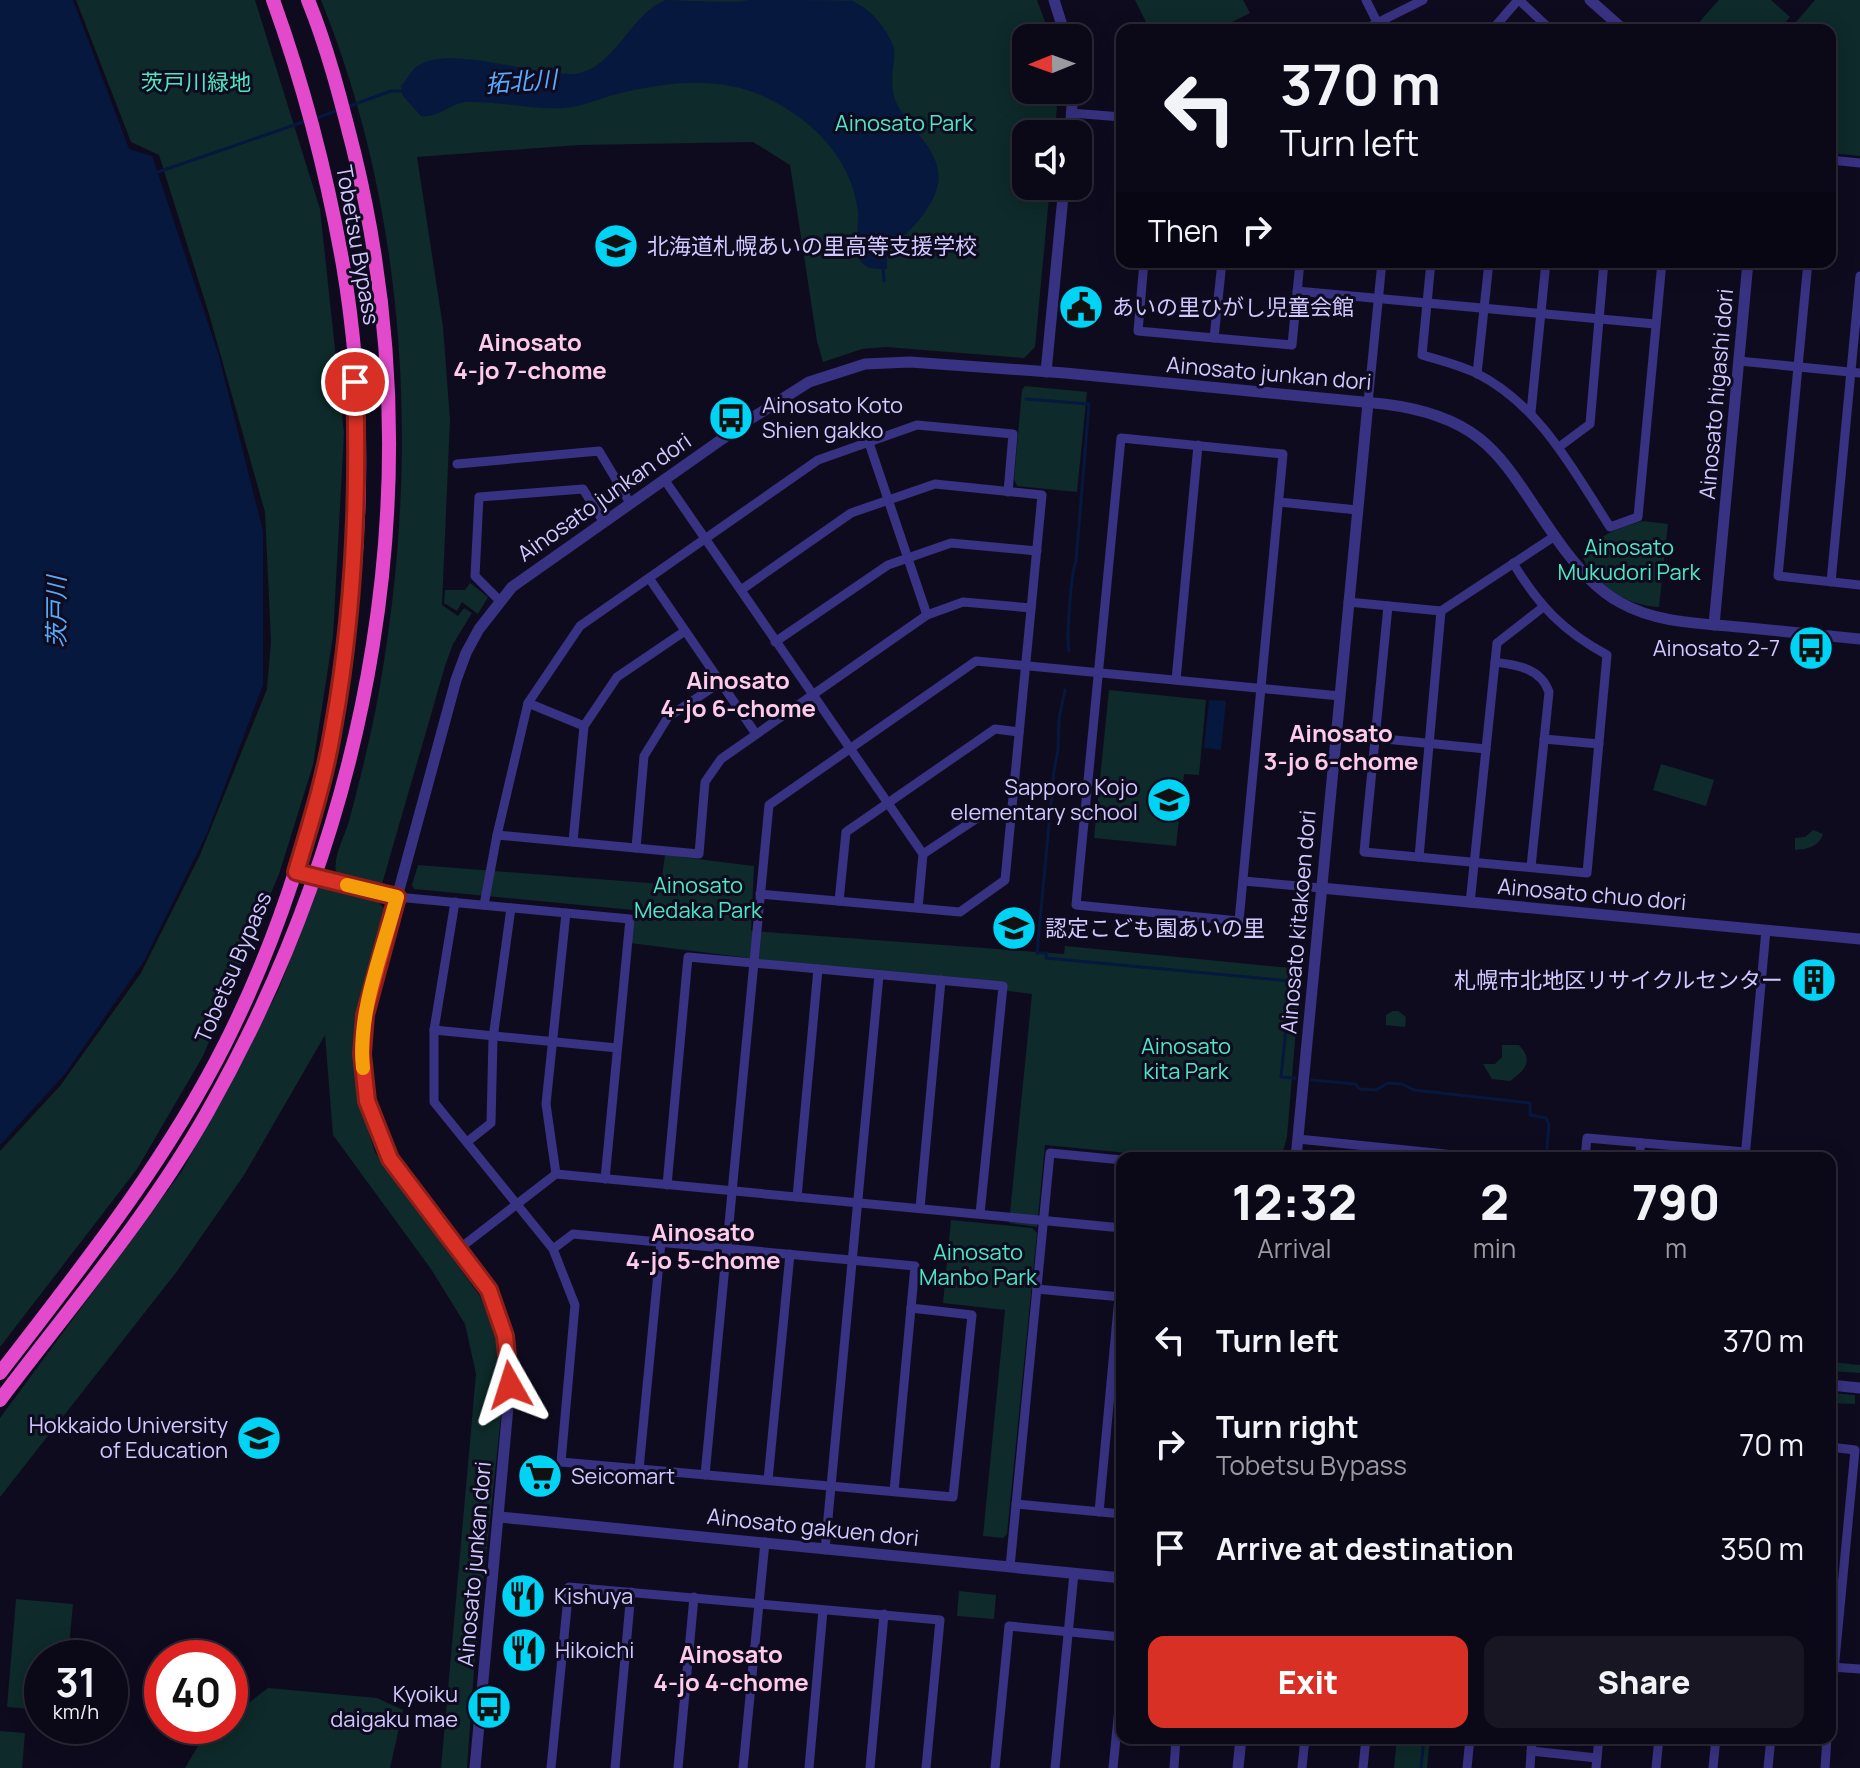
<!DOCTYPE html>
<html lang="en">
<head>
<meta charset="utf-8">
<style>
	:root { --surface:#0b0817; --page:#191624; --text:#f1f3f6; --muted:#9a9aa1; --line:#2b2936; --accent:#d93025 }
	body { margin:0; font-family:Manrope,"Noto Sans JP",sans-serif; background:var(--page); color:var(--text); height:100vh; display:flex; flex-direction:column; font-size:30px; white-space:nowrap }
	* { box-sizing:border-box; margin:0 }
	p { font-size:26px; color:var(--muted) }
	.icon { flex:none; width:44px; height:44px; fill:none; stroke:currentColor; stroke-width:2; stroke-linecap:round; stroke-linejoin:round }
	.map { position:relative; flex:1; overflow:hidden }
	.details { position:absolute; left:1116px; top:1152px; width:720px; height:592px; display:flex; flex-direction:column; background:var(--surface); border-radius:16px; box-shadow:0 4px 20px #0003,0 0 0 2px var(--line) }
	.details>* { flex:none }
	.guide { position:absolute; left:1116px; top:24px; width:720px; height:244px; border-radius:16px; box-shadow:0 4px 20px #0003,0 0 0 2px var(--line); background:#0b0817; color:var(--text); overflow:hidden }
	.needle { width:52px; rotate:269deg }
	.fabs { position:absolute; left:1012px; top:24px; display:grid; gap:16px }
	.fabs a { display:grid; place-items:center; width:80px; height:80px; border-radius:16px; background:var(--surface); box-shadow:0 4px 20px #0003,0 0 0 2px var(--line); font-size:40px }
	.speed { position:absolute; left:24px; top:1640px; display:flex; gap:16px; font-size:40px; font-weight:700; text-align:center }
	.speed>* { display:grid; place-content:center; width:104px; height:104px; border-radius:50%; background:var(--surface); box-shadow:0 4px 20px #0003,0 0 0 2px var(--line); line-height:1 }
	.speed small { font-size:20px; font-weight:400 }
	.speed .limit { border:12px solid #d22; background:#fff; color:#111 }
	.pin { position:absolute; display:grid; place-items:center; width:68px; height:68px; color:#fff; margin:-34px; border:4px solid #fff; border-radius:50%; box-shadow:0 2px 8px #0007 }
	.me { position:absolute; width:88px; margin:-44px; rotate:354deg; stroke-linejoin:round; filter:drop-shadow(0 0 6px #0008) }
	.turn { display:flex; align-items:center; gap:28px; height:168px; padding:0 32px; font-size:36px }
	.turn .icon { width:104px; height:104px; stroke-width:2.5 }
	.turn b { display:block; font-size:56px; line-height:68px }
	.then { display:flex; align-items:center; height:76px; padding:0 32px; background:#0003; gap:16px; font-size:30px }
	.eta { display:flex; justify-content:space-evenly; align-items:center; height:136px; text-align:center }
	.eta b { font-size:48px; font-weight:800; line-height:56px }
	.button { display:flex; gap:16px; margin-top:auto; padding:16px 32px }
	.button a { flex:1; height:92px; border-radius:16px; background:var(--accent); color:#fff; font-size:32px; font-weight:800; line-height:92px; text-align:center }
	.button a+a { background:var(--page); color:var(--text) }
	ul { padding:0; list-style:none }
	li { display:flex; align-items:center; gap:24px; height:104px; padding:0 32px }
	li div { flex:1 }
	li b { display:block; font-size:30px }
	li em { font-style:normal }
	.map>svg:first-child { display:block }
	.green { fill:#0e2a2a }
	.water { fill:#06183e }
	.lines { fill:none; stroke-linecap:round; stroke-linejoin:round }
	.stream { stroke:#06183e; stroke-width:3 }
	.minor { stroke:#383282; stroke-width:9 }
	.tertiary { stroke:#383282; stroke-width:11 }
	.trunk { stroke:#e24acb; stroke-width:14 }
	.route-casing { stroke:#8d1f18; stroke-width:20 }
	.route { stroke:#d93025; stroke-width:14 }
	.slow { stroke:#f59e0b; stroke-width:14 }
	.labels { text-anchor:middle; stroke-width:6; stroke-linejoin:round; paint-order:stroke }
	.park-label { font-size:22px; fill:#4ee7c6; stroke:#0f0b1f }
	.street-label { font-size:22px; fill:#d1c9ff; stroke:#0f0b1f }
	.poi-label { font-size:22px; fill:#d1c9ff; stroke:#0f0b1f; text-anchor:start }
	.water-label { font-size:24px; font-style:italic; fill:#57abff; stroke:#0f0b1f }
	.neighbourhood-label { font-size:24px; font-weight:bold; fill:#ffcbea; stroke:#0f0b1f }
</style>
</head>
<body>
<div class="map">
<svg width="1860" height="1768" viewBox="0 0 1860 1768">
	<rect width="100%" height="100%" fill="#0f0b1f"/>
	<g class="green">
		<polygon points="76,0 255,0 320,209 344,433 333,636 313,765 279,874 203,1056 137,1169 0,1347 0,1151 60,1086 141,973 200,855 267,689 271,642 265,512 209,314 159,155 131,142"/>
		<path d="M321,0h716l14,38h-25v52h32l-3,44h-29v52h24l-15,161 -11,11 -138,-11 -24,2 -39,13 -6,-21 -27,-176 -37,-23 -174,3 -162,12 26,170 7,93 -8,185 16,11 6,-8 8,5 -19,31 -8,22 -63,218 -46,-11c-3,-17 8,-35 13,-52 14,-52 27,-106 35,-160 35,-219 21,-454 -63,-661z"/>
		<polygon points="1135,0 1243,0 1250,13 1216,30 1150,30"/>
		<polygon points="1719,0 1771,0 1790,17 1779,30 1710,30 1700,21"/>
		<polygon points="1815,0 1860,0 1860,156 1830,153 1830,30 1789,30"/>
		<polygon points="1025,386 1087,392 1077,492 1017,486 1014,479 1022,390"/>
		<path d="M1643,521l25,3 -9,83c-35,-2 -64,-21 -78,-53 18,-19 37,-26 62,-33z"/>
		<polygon points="470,583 488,597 478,614 462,602 457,611 444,603 445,590 465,590"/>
		<polygon points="1109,690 1206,700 1199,775 1184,774 1176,846 1094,838"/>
		<polygon points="1661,764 1714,780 1706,806 1653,790"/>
		<path d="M1813,830l10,4c-4,13 -16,15 -28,16v-12l10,-1z"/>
		<polygon points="665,855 754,866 751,931 1064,954 1065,946 1301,969 1287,1137 1281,1158 1180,1158 1045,1145 1037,1227 1009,1223 1032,994 630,943 633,910 414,889 412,885 418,865 661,884"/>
		<polygon points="321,887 377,901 384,908 354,1044 358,1097 375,1152 480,1296 497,1339 503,1397 474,1670 467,1768 441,1768 476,1374 465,1324 431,1269 333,1135 325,1035 244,1175 178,1270 0,1497 0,1418 182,1171 278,991 317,889"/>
		<polygon points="1393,1011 1398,1011 1406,1017 1405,1027 1386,1025 1386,1015"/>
		<path d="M1502,1045h17c15,16 6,25 -9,36l-18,-2 -9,-15h12l7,-7z"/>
		<polygon points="951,1220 1032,1228 1037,1233 1007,1534 1003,1538 983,1536 1005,1310 943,1303"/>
		<polygon points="1830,1362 1860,1365 1860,1373 1830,1371"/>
		<polygon points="1830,1393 1855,1395 1855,1404 1830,1403"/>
		<polygon points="959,1591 996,1595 994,1619 957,1616"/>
		<polygon points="16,1599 73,1604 68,1658 42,1658 42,1710 7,1707"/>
		<path d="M268,1688l109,10 26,12 -13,58h-205c12,-19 21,-42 45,-42v-9z"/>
		<polygon points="0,1731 25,1733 22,1768 0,1768"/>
		<polygon points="1397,1738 1430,1738 1427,1768 1394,1768"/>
	</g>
	<g class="water">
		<polygon points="0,0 73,0 129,149 152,156 218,353 263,531 263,685 207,833 144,961 64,1075 0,1145"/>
		<path d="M666,0c16,0 72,4 82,0 19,0 91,0 104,1 18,7 34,27 41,44 5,10 -7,38 4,59 12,25 47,48 41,80 -5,26 -32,51 -51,68v17c-11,0 -21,1 -27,-9 -6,-14 -1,-34 -2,-49 -7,-53 -45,-91 -91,-113 -47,-23 -102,-16 -150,-4 -17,4 -35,13 -53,14 -32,2 -65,-7 -97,-6 -17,1 -28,16 -46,14l-18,-20 -2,-10c5,-5 10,-15 15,-19 32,-24 116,9 156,7 42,-2 57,-60 94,-74z"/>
		<polygon points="1209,700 1226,701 1221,750 1204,748"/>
	</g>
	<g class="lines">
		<g class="stream">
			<polyline points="347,107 391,91 405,91"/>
			<polyline points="314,119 336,111"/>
			<polyline points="155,173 306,121"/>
			<polyline points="883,265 884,281"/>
			<path d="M1026,399l63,5 -13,157c-5,12 -10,79 -7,90"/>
			<polyline points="1065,690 1059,719 1058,750 1054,771 1037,953 1047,953 1046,958 1291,981 1281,1077 1295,1078"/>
			<polyline points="1312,1080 1355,1084 1360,1089 1376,1090 1388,1083 1402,1084 1414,1090 1530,1103 1530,1115 1546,1118 1549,1125 1546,1158"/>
			<polyline points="1421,1768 1424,1738"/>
		</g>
		<g class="minor">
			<polyline points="1366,0 1381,30"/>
			<polyline points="1519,0 1551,30"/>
			<polyline points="1363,30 1423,0"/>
			<polyline points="1492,30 1518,0"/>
			<polyline points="1071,113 1122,117"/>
			<polyline points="1830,160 1860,163"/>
			<polyline points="1144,262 1138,331 1292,345 1300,262"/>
			<path d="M1431,262l-9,93c18,5 37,10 54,18 64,32 97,97 134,154l28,-10 24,-255"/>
			<polyline points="1808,262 1778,576 1860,585"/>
			<polyline points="1297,291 1655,324"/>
			<polyline points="1214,338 1222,262"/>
			<polyline points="1739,361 1860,373"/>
			<polyline points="1477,374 1489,262"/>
			<polyline points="1368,403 1382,262"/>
			<polyline points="1531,412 1546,262"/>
			<polygon points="1121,438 1283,454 1239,921 1076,905"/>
			<polyline points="869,443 927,615"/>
			<polyline points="1559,447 1590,424 1604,262"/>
			<polyline points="457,464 599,451 630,503"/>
			<polyline points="664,479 923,854 918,908"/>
			<polyline points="1279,502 1357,510"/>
			<polyline points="649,578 756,734"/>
			<polyline points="1831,582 1860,276"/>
			<polyline points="741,590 851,513 935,484 1042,495 1005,880 960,912 760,894"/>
			<polyline points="500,601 475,576 479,497 583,489 603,521"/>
			<polyline points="1348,602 1441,611"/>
			<path d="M1388,606l-24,246 223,21 20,-218c-44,-24 -68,-49 -94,-92"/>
			<polyline points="775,642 888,565 951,543 1037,551"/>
			<path d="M1495,662c22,3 46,6 54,30l-18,175"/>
			<polyline points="1176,680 1198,445"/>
			<polyline points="528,703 584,726"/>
			<polyline points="1375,738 1486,749"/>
			<polyline points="1544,739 1599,744"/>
			<polyline points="497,835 699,854 705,782 721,759 927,615 963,602 1031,608"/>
			<polyline points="573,842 584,726 617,677 685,631"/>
			<polyline points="636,848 644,756 668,717 721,682"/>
			<polyline points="923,854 988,811 1012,813"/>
			<polyline points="1419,857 1441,611 1555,536"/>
			<polyline points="296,872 397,897 630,919 605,1179"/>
			<polyline points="1243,881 1321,888"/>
			<polyline points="839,901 846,832 995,729 1019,732"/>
			<polyline points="455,902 434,1030 434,1102 553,1249 575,1305 561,1462 953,1497 972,1315 911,1308 915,1266 573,1234 553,1249"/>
			<polyline points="1470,903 1497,643 1542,608"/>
			<polyline points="484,905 497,835 528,703 580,626 818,460 917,425 1013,434 1008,492"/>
			<polyline points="434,1030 617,1048"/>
			<polyline points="1298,1139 1484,1158"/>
			<polyline points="467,1142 491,1123 493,1038 511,908"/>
			<polyline points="1585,1158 1587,1138 1745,1152"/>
			<polyline points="1639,1158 1641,1143"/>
			<polyline points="1745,1158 1766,930"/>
			<polyline points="556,1174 546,1104 566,913"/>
			<polyline points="667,1185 688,957 1003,986 980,1214"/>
			<polyline points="797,1197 818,969"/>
			<polyline points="920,1208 941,980"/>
			<polyline points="460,1248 556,1174 1122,1228"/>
			<polyline points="1037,1289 1121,1297"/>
			<polyline points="1830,1447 1855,1450 1830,1712"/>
			<polyline points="639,1469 661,1242"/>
			<polyline points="705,1475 769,805 976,661 1340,696"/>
			<polyline points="768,1480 790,1254"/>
			<polyline points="894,1491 911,1308"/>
			<polyline points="1016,1504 1122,1514"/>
			<polyline points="1099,1512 1119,1297"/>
			<polyline points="825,1550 879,975"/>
			<polyline points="1010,1567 1050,1153 1122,1160"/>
			<polyline points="1831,1667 1860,1669"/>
			<polyline points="1531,1751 1597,1758"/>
			<polyline points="551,1768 569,1587 940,1620 926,1768"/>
			<polyline points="615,1768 631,1592"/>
			<polyline points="678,1768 694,1597"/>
			<polyline points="743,1768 765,1542"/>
			<polyline points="809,1768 823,1610"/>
			<polyline points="870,1768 884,1614"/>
			<polyline points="995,1768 1009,1626 1122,1637"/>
			<polyline points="1055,1768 1074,1573"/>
			<polyline points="1113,1768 1122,1679"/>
			<polyline points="1174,1768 1176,1738"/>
			<polyline points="1302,1768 1305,1738"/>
			<polyline points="1363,1768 1366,1738"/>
			<polyline points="1467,1768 1470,1738"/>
			<polyline points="1530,1768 1532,1738"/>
			<polyline points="1596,1768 1599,1738"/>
			<polyline points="1656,1768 1659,1738"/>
			<polyline points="1713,1768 1716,1738"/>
			<polyline points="1768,1768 1771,1738"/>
			<polyline points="1825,1768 1827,1738"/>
		</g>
		<g class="tertiary">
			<polyline points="1054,0 1066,38"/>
			<polyline points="1590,0 1624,30"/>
			<polyline points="1070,134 1073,90"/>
			<polyline points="1046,372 1064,186"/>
			<polyline points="1714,625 1748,262"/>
			<polyline points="1321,888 1860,939"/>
			<polyline points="1296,1158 1368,403"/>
			<polyline points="1830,1385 1860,1388"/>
			<polyline points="499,1517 1122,1578"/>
			<path d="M475,1768l35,-383 -5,-49 -16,-46 -99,-131 -23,-58 -5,-47 3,-39 91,-335 10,-27 13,-24 33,-42 240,-169 57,-36 56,-18 45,-2 155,11 319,31c112,14 120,64 180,145 16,21 33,41 57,54 36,20 78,20 118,24 40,4 81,8 121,12"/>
			<polyline points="1238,1768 1241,1738"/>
		</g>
		<g class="trunk">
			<path d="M0,1373c81,-105 165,-210 225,-329 116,-231 161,-524 118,-779 -16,-90 -39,-179 -70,-265"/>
			<path d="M0,1400c71,-94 150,-186 208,-289 165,-292 226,-631 146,-959 -13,-51 -26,-103 -46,-152"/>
		</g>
	</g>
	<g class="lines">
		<g class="route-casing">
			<path id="route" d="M355,382c4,117 -1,232 -22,347 -8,49 -23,96 -37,143l101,25 -32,118 -3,39 5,47 23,58 99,131 16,46 5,49"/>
		</g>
		<use href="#route" class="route"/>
		<path class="slow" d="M347,885l50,12c-14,53 -40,116 -34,171"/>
	</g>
	<defs>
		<g id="school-disc" transform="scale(2.3)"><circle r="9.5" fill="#00d3f4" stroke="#0f0b1f"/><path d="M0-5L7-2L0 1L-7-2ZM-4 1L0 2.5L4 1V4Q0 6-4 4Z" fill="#111"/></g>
		<g id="civic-disc" transform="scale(2.3)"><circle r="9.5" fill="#00d3f4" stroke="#0f0b1f"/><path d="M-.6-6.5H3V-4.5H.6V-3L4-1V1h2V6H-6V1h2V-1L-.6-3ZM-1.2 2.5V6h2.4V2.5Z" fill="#111"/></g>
		<g id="bus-disc" transform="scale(2.3)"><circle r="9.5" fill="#00d3f4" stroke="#0f0b1f"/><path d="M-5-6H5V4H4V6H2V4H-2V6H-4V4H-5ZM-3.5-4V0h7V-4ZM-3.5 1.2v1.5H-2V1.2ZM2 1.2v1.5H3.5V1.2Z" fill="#111"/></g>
		<g id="building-disc" transform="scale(2.3)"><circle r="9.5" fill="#00d3f4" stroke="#0f0b1f"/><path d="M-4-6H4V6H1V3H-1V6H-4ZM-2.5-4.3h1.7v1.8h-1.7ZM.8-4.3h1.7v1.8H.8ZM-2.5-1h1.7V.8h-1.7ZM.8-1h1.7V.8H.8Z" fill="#111"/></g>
		<g id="university-disc" transform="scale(2.3)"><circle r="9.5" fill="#00d3f4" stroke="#0f0b1f"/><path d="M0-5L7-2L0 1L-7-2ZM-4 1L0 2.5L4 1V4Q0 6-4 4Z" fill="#111"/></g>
		<g id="supermarket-disc" transform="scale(2.3)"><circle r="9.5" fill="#00d3f4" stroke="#0f0b1f"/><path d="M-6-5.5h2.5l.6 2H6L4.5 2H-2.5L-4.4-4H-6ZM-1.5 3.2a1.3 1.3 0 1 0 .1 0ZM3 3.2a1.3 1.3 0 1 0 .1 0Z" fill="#111"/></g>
		<g id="restaurant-disc" transform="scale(2.3)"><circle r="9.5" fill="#00d3f4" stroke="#0f0b1f"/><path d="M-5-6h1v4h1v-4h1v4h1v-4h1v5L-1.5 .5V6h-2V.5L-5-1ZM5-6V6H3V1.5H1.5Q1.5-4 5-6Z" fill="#111"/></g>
	</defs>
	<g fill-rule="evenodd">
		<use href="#school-disc" x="616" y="246"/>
		<use href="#civic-disc" x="1081" y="307"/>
		<use href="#bus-disc" x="731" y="418"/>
		<use href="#bus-disc" x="1811" y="648"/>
		<use href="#school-disc" x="1169" y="800"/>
		<use href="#school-disc" x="1014" y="928"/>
		<use href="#building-disc" x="1814" y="980"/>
		<use href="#university-disc" x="259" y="1438"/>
		<use href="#supermarket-disc" x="540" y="1476"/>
		<use href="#restaurant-disc" x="523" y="1596"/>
		<use href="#restaurant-disc" x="524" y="1650"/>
		<use href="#bus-disc" x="489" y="1707"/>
	</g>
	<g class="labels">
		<g class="park-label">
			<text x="196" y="90">茨戸川緑地</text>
			<text x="904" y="131">Ainosato Park</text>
			<text x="1629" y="555">Ainosato<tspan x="1629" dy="25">Mukudori Park</tspan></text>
			<text x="698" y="893">Ainosato<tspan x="698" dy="25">Medaka Park</tspan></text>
			<text x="1186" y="1054">Ainosato<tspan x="1186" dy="25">kita Park</tspan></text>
			<text x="978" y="1260">Ainosato<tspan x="978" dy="25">Manbo Park</tspan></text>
		</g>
		<g class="street-label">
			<text transform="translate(358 245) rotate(80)" y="8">Tobetsu Bypass</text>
			<text transform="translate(1269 373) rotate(5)" y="8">Ainosato junkan dori</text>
			<text transform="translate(1716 394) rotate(-85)" y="8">Ainosato higashi dori</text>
			<text transform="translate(604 497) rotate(-35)" y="8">Ainosato junkan dori</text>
			<text transform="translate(1592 894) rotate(5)" y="8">Ainosato chuo dori</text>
			<text transform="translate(1298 922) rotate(-85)" y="8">Ainosato kitakoen dori</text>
			<text transform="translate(233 967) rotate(-67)" y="8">Tobetsu Bypass</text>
			<text transform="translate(813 1527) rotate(6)" y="8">Ainosato gakuen dori</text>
			<text transform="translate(474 1564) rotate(-85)" y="8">Ainosato junkan dori</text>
		</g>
		<g class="poi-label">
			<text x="647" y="254">北海道札幌あいの里高等支援学校</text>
			<text x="1112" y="315">あいの里ひがし児童会館</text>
			<text x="762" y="413">Ainosato Koto<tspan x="762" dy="25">Shien gakko</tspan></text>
			<text x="1780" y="656" text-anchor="end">Ainosato 2-7</text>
			<text x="1138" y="795" text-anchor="end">Sapporo Kojo<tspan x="1138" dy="25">elementary school</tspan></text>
			<text x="1045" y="936">認定こども園あいの里</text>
			<text x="1783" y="988" text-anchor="end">札幌市北地区リサイクルセンター</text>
			<text x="228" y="1433" text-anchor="end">Hokkaido University<tspan x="228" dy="25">of Education</tspan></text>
			<text x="571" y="1484">Seicomart</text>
			<text x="554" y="1604">Kishuya</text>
			<text x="555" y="1658">Hikoichi</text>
			<text x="458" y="1702" text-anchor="end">Kyoiku<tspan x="458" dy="25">daigaku mae</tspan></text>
		</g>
		<g class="water-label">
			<text transform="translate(521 82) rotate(-4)" y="8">拓北川</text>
			<text transform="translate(57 612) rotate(-90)" y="8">茨戸川</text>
		</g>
		<g class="neighbourhood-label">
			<text x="530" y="351">Ainosato<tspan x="530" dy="28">4-jo 7-chome</tspan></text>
			<text x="738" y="689">Ainosato<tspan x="738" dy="28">4-jo 6-chome</tspan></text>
			<text x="1341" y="742">Ainosato<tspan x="1341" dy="28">3-jo 6-chome</tspan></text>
			<text x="703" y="1241">Ainosato<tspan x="703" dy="28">4-jo 5-chome</tspan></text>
			<text x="731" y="1663">Ainosato<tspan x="731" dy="28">4-jo 4-chome</tspan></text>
		</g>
	</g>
</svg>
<div class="fabs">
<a><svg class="needle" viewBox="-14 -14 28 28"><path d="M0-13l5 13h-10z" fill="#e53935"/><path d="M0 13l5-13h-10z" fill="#9a9aa1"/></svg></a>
<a><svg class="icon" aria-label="sound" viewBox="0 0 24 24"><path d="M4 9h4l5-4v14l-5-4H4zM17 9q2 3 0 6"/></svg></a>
</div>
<div class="speed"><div>31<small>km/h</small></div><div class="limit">40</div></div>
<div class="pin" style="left:355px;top:382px;background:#d93025"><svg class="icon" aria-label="arrive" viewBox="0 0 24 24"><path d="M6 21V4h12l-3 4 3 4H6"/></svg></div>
<svg class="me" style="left:510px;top:1385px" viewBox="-20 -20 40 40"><path d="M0-17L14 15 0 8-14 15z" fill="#d93025" stroke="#fff" stroke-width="4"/></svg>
<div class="guide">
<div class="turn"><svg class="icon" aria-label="left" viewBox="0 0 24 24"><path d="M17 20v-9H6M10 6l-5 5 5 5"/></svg><div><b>370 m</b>Turn left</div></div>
<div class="then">Then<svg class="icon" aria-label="right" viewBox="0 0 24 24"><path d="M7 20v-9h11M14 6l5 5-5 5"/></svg></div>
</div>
<section class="details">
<div class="eta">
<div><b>12:32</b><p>Arrival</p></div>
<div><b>2</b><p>min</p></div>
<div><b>790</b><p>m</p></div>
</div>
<ul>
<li><svg class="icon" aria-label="left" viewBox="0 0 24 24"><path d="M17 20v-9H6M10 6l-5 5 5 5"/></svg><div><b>Turn left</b></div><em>370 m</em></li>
<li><svg class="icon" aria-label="right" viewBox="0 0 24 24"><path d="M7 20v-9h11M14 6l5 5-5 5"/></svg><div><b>Turn right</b><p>Tobetsu Bypass</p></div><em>70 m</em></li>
<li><svg class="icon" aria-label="arrive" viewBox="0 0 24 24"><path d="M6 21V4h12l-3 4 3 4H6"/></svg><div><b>Arrive at destination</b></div><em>350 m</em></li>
</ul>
<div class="button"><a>Exit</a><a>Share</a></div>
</section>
</div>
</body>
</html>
